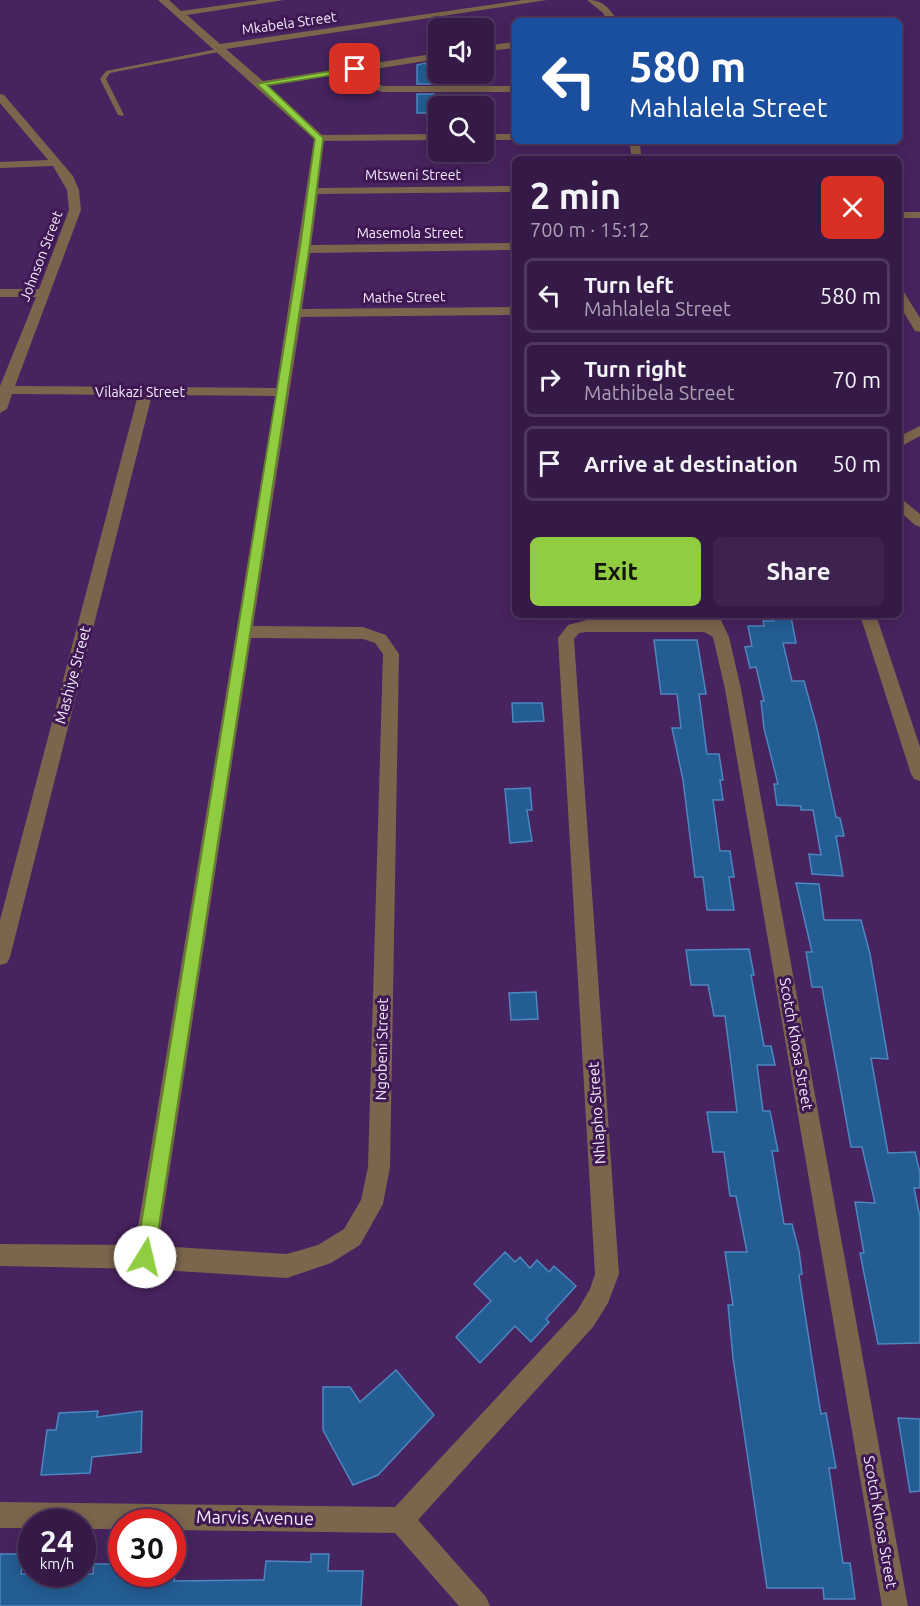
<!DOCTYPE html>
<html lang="en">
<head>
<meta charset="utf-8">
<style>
	:root { --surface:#351a47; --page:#3d234e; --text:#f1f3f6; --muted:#aaa1b4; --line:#4f3860; --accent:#91cd40 }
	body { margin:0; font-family:Ubuntu,sans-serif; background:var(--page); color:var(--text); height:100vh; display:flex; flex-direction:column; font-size:22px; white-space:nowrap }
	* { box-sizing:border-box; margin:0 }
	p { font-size:20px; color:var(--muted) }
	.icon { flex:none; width:33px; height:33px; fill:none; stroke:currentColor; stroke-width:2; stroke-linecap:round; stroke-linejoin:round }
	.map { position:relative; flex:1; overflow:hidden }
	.side { position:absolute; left:512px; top:156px; width:390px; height:462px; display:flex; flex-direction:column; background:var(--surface); border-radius:9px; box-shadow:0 3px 15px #0003,0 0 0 2px var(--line) }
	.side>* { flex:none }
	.hud { position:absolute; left:512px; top:18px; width:390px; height:126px; border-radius:9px; box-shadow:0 3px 15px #0003,0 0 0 2px var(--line); background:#1a4fa0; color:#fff; overflow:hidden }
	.buttons { position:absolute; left:428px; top:18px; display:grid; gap:12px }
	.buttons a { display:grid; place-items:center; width:66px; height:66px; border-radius:9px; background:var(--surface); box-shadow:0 3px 15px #0003,0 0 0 2px var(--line); font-size:30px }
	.speed { position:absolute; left:18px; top:1509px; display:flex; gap:12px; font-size:30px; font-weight:700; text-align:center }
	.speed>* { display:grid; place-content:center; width:78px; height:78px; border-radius:50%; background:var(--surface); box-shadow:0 3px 15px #0003,0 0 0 2px var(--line); line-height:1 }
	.speed small { font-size:15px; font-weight:400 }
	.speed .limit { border:9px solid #d22; background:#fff; color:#111 }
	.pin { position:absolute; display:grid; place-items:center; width:51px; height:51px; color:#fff; margin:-26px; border-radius:12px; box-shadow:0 3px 9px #0006 }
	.me { position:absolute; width:66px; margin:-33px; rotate:9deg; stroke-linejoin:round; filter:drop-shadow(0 0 4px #0008) }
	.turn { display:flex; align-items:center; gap:21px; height:126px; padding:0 18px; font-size:27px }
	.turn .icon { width:78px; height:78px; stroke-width:2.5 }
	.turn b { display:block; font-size:42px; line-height:51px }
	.round { display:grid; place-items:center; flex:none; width:63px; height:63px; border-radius:9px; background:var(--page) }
	.summary { display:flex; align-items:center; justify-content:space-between; height:102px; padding:0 18px }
	h1 { font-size:36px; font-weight:700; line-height:45px }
	.action { display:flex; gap:12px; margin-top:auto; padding:12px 18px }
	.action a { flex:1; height:69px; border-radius:9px; background:var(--accent); color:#111; font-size:24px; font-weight:700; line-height:69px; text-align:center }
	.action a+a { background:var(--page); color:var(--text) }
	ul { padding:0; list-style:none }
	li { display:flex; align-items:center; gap:18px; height:75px; margin:0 12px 9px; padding:0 6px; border:3px solid var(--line); border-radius:9px }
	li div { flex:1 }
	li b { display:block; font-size:22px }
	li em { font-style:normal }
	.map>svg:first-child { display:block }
	.building { fill:#235d93; stroke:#4e87c0; stroke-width:1.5 }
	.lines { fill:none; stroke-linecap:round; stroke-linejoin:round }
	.lane { fill:#7b654c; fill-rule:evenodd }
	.street { fill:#7b654c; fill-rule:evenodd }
	.route { fill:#91cd40; stroke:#5e852a; stroke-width:1.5 }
	.labels { text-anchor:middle; stroke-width:6; stroke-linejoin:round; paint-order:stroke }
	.far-street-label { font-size:14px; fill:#f5edfc; stroke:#3d1853 }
	.street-label { font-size:15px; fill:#f5edfc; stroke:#3d1853 }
	.near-street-label { font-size:18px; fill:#f5edfc; stroke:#3d1853 }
</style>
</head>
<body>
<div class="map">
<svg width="920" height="1606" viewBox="0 0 920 1606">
	<rect width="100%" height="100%" fill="#47235f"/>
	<g class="building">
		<polygon points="425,63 434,77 434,84 417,84 417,65"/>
		<rect x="417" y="94" width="17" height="19"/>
		<polygon points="773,617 791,617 796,643 783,643 792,681 804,681 817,728 836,817 840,818 844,836 836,836 843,876 812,874 809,854 821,855 813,810 801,810 801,806 777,805 774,784 778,784 764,728 761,701 764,701 756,667 750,668 745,647 752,646 748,626 764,626 763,621 774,621"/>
		<polygon points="654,640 697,640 706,694 699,694 707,754 719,754 723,780 720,780 723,800 713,800 720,851 730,851 734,877 729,877 734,910 707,910 703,877 695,877 683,780 672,728 681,728 677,694 661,694"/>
		<polygon points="512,703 542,703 544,721 513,722"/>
		<polygon points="530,788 532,810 527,810 532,841 510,843 505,789"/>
		<polygon points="796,883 819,884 824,920 861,920 870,954 888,1059 871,1058 888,1153 915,1152 920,1173 920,1188 914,1188 920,1217 920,1343 878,1344 860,1253 864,1253 855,1202 875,1203 862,1147 851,1147 822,987 812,987 806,952 812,952"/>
		<polygon points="749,949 754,975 751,975 764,1046 771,1046 775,1065 757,1065 763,1111 770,1111 778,1151 772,1151 784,1224 792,1224 799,1251 802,1274 799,1275 812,1359 821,1414 826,1413 836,1468 829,1468 843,1563 850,1563 855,1599 824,1599 823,1588 767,1588 733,1358 728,1305 733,1305 725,1252 747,1252 736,1196 730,1196 724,1152 713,1152 707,1112 737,1112 732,1071 725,1016 714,1016 708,985 691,985 686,950"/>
		<polygon points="536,992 538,1019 511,1020 509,993"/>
		<polygon points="505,1252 515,1262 520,1257 530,1268 537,1260 549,1272 554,1266 576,1286 546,1319 549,1322 531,1342 515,1326 480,1363 456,1337 491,1301 474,1284"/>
		<polygon points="396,1370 434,1415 378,1475 353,1485 323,1430 323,1387 350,1387 360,1402"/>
		<polygon points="98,1411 97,1417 142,1411 141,1452 92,1457 90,1473 41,1475 47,1430 56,1430 59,1413"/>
		<polygon points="898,1418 920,1419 920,1491 910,1492"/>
		<polygon points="0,1554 24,1554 21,1574 93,1574 94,1564 122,1564 122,1574 175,1574 174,1581 264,1580 266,1561 311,1562 311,1554 329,1554 328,1571 363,1571 361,1606 0,1606"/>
	</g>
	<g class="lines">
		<polygon class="lane" points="222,48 224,49 224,51 110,73 106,79 124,115 123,116 118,115 100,79 106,71"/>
		<g class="street">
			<path d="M158,0h11l12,11 78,-11h25l-97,15 33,29 303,-44h24l-321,49 37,32 175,-28v6l-76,12 7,9 14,6h131v6h-132l-21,-8 -8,-12 -84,14 53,49 116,-1v6l-114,1 -6,47 196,-2v6l-196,2 -7,51 203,-2v7l-204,3 -8,56 212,-2v8l-213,2 -48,309 110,1 23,8 13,19 -9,513 -7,37 -23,41 -29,18 -44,15 -142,-9 -145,-3v-22l135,1 140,-849 -123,-1 -142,562 -3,6 -7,2v-45l138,-525 -126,-1 -5,15 -7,4v-27l36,-89h-36v-8h39l30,-79 -2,-20 -14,-24 -53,2v-6l48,-2 -48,-57v-9l4,1 69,81 6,14 2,20 -66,176 261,2 38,-249zM251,638l112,1 12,4 8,11 -15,513 -7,33 -17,29 -26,16 -31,9 -129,-8z"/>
			<path d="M587,0c16,0 23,8 30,21h-10l-4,-8z"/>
			<polygon points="514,42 514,48 483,52 483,46"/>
			<rect x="483" y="134" width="31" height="6"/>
			<polygon points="629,141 639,141 642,159 632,159"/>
			<rect x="898" y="212" width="22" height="6"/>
			<polygon points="898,288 902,289 920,318 920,332 915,331 898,303"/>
			<polygon points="920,426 920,436 898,448 898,437"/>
			<polygon points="898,496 920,514 920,527 915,525 898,510"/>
			<polygon points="715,615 719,616 729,637 741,689 908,1606 882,1606 725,689 713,637 704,632 587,632 579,633 574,639 619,1274 608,1303 593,1327 418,1520 486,1597 490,1606 459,1606 395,1533 172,1530 172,1522 122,1522 122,1529 82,1529 82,1522 32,1522 32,1528 0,1528 0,1502 395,1507 577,1311 590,1289 595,1274 558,638 568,625 587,620 705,620 707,616"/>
			<polygon points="860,615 876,615 920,747 920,781 914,779 911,774"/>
		</g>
	</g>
	<polygon class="route" points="355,67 358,71 267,85 323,138 309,249 154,1257 151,1263 145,1265 139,1263 136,1257 300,249 315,139 257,84"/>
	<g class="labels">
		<g class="far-street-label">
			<text transform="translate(289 23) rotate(-8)" y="5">Mkabela Street</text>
			<text x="413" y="180">Mtsweni Street</text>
			<text x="410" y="238">Masemola Street</text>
			<text transform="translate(41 256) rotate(-69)" y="5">Johnson Street</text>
			<text transform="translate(404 297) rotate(-1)" y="5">Mathe Street</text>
			<text x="140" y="397">Vilakazi Street</text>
		</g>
		<g class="street-label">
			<text transform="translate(73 675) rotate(-75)" y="5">Mashiye Street</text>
			<text transform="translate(796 1044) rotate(80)" y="5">Scotch Khosa Street</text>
			<text transform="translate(382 1049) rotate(-89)" y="5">Ngobeni Street</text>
			<text transform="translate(597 1113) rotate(-94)" y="5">Nhlapho Street</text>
			<text transform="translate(880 1522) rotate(80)" y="5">Scotch Khosa Street</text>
		</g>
		<g class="near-street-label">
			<text transform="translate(255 1518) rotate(1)" y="6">Marvis Avenue</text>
		</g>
	</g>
</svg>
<div class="buttons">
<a><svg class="icon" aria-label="sound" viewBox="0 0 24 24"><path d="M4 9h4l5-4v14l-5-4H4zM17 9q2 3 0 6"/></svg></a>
<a><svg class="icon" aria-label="search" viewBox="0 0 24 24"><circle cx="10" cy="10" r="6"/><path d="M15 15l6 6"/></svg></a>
</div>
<div class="speed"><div>24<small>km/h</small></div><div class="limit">30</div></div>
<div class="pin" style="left:355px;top:69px;background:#d93025"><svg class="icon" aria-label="arrive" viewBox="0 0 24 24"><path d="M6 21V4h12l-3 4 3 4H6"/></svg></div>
<svg class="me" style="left:145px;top:1257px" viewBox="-20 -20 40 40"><circle r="19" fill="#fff"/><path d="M0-13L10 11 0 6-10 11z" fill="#91cd40"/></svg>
<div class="hud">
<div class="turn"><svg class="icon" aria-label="left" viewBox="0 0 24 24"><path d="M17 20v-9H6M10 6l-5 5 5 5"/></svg><div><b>580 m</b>Mahlalela Street</div></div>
</div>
<section class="side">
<div class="summary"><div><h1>2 min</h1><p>700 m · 15:12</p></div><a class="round" style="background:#d93025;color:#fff"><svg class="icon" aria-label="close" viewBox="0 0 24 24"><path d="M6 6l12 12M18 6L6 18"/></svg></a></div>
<ul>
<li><svg class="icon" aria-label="left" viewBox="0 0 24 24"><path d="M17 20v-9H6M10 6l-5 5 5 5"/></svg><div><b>Turn left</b><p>Mahlalela Street</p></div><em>580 m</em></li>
<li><svg class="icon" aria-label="right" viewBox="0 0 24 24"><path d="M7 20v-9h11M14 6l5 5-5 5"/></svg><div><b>Turn right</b><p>Mathibela Street</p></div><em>70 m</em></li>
<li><svg class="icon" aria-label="arrive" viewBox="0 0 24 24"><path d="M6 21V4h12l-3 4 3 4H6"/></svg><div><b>Arrive at destination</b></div><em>50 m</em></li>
</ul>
<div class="action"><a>Exit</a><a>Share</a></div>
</section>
</div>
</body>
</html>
